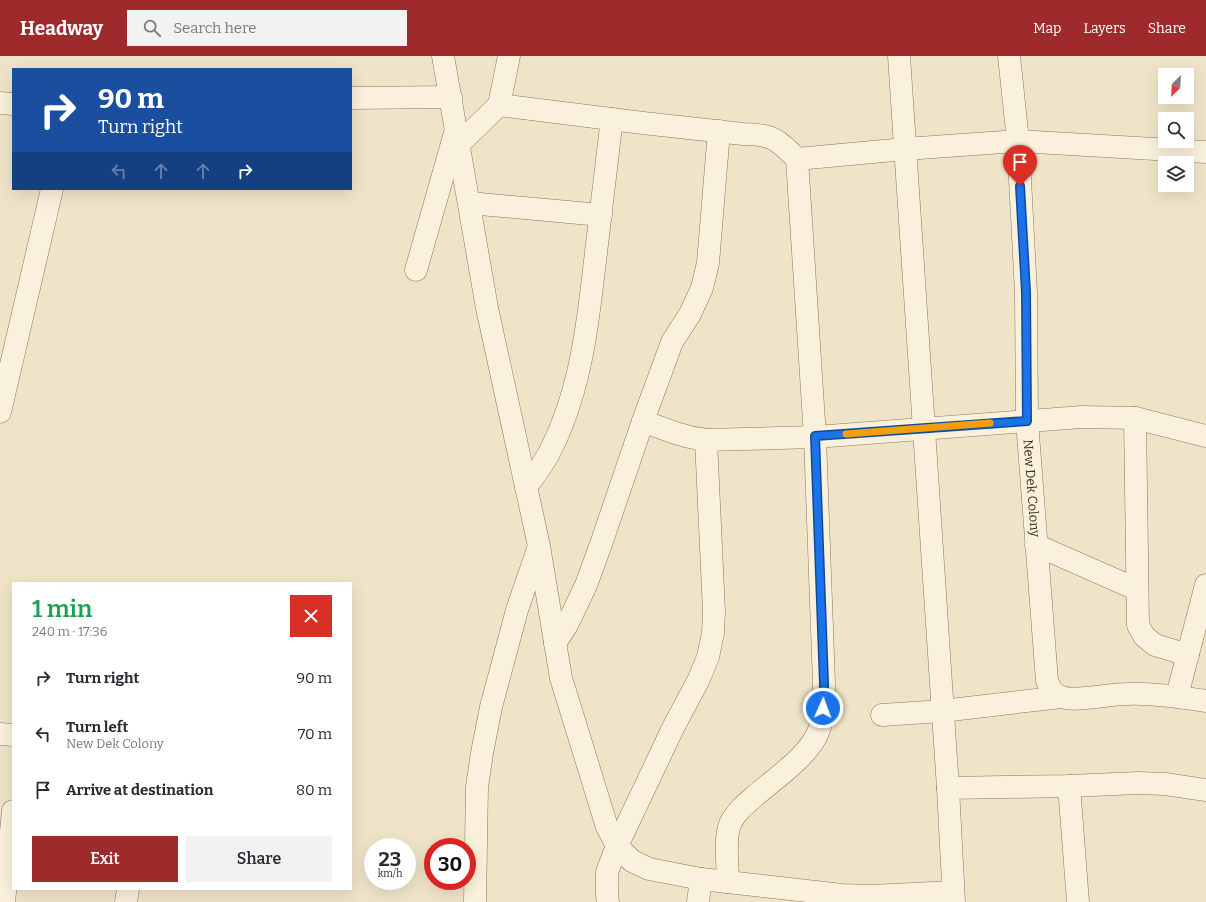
<!DOCTYPE html>
<html lang="en">
<head>
<meta charset="utf-8">
<style>
	:root { --surface:#fff; --page:#f2f2f3; --text:#2b2b33; --muted:#7c7c81; --accent:#9e2a2b }
	body { margin:0; font-family:Bitter,serif; background:var(--page); color:var(--text); height:100vh; display:flex; flex-direction:column; font-size:15px; white-space:nowrap }
	* { box-sizing:border-box; margin:0 }
	p { font-size:13px; color:var(--muted) }
	.icon { flex:none; width:22px; height:22px; fill:none; stroke:currentColor; stroke-width:2; stroke-linecap:round; stroke-linejoin:round }
	.map { position:relative; flex:1; overflow:hidden }
	.drawer { position:absolute; left:12px; top:526px; width:340px; height:308px; display:flex; flex-direction:column; background:var(--surface); border-radius:0px; box-shadow:0 4px 16px #0002 }
	.drawer>* { flex:none }
	.banner { position:absolute; left:12px; top:12px; width:340px; height:122px; border-radius:0px; box-shadow:0 4px 16px #0002; background:#1a4fa0; color:#fff; overflow:hidden }
	.needle { width:26px; rotate:204deg }
	.tools { position:absolute; left:1158px; top:12px; display:grid; gap:8px }
	.tools a { display:grid; place-items:center; width:36px; height:36px; border-radius:0px; background:var(--surface); box-shadow:0 4px 16px #0002; font-size:20px }
	.speed { position:absolute; left:364px; top:782px; display:flex; gap:8px; font-size:20px; font-weight:700; text-align:center }
	.speed>* { display:grid; place-content:center; width:52px; height:52px; border-radius:50%; background:var(--surface); box-shadow:0 4px 16px #0002; line-height:1 }
	.speed small { font-size:10px; font-weight:400 }
	.speed .limit { border:6px solid #d22; background:#fff; color:#111 }
	.pin { position:absolute; display:grid; place-items:center; width:34px; height:34px; color:#fff; margin:-41px -17px; border-radius:50% 50% 50% 0; rotate:-45deg; box-shadow:0 0 4px #0007 }
	.pin .icon { rotate:45deg }
	.me { position:absolute; width:44px; margin:-22px; rotate:2deg; stroke-linejoin:round; filter:drop-shadow(0 0 3px #0008) }
	.turn { display:flex; align-items:center; gap:14px; height:84px; padding:0 20px; font-size:18px }
	.turn .icon { width:52px; height:52px; stroke-width:2.5 }
	.turn b { display:block; font-size:28px; line-height:34px }
	.lanes { display:flex; align-items:center; height:38px; padding:0 20px; background:#0003; justify-content:center; gap:20px; direction:ltr }
	.lanes .off { opacity:.35 }
	.round { display:grid; place-items:center; flex:none; width:42px; height:42px; border-radius:0px; background:var(--page) }
	.headline { display:flex; align-items:center; justify-content:space-between; height:68px; padding:0 20px }
	h1 { font-size:24px; font-weight:600; line-height:30px; color:#1e9e55 }
	.primary-button { display:flex; gap:8px; margin-top:auto; padding:8px 20px }
	.primary-button a { flex:1; height:46px; border-radius:0px; background:var(--accent); color:#fff; font-size:16px; font-weight:600; line-height:46px; text-align:center }
	.primary-button a+a { background:var(--page); color:var(--text) }
	ul { padding:0; list-style:none }
	li { display:flex; align-items:center; gap:12px; height:56px; padding:0 20px }
	li div { flex:1 }
	li b { display:block; font-size:15px }
	li em { font-style:normal }
	header { display:flex; align-items:center; gap:24px; box-sizing:border-box; height:56px; padding:0 20px; background:var(--accent); color:#fff }
	header strong { font-size:19px }
	nav { display:flex; gap:22px; margin-inline-start:auto; font-size:14px }
	.search { width:280px; height:36px; background:var(--page); display:flex; align-items:center; gap:10px; box-sizing:border-box; padding:0 14px; border-radius:0px; color:var(--muted); font-size:15px }
	.map>svg:first-child { display:block }
	.lines { fill:none; stroke-linecap:round; stroke-linejoin:round }
	.minor-casing { stroke:#8d765c; stroke-width:23 }
	.minor { stroke:#faf1dc; stroke-width:22 }
	.route-casing { stroke:#114b97; stroke-width:10 }
	.route { stroke:#1a73e8; stroke-width:7 }
	.slow { stroke:#f59e0b; stroke-width:7 }
	.labels { text-anchor:middle; stroke-width:3; stroke-linejoin:round; paint-order:stroke }
	.street-label { font-size:13px; fill:#3d2e20; stroke:#f7eed8 }
</style>
</head>
<body>
<header>
<strong>Headway</strong>
<div class="search"><svg class="icon" aria-label="search" viewBox="0 0 24 24"><circle cx="10" cy="10" r="6"/><path d="M15 15l6 6"/></svg>Search here</div>
<nav><a>Map</a><a>Layers</a><a>Share</a></nav>
</header>
<div class="map">
<svg width="1206" height="846" viewBox="0 0 1206 846">
	<rect width="100%" height="100%" fill="#f0e4c8"/>
	<g class="lines">
		<g class="minor-casing">
			<g id="minor">
				<polyline points="443,0 487,252 539,490 561,622 607,771 617,790 632,805 649,813 701,823 842,839 871,840 953,836"/>
				<polyline points="899,0 948,732 954,846"/>
				<path id="s1" d="M1009,0l9,85 8,152 1,128 20,260c3,7 6,13 14,16 14,5 48,-3 65,-3 27,-1 53,3 80,7"/>
				<polyline points="351,42 451,41"/>
				<polyline points="0,47 13,48"/>
				<path d="M499,49l144,18 100,11c29,0 34,5 54,25"/>
				<polyline points="459,88 499,49 509,0"/>
				<polyline points="469,147 601,159"/>
				<polyline points="416,214 455,77"/>
				<polyline points="0,356 52,133"/>
				<polyline points="1135,362 1138,569 1144,580 1155,589 1188,599"/>
				<path d="M643,365c21,8 40,16 63,19l109,-3 267,-20 53,1 71,18"/>
				<path d="M526,431c11,-14 21,-28 28,-44 27,-57 34,-120 41,-182 6,-48 11,-95 17,-142"/>
				<polyline points="1036,489 1136,533"/>
				<polyline points="555,587 567,569 586,529 601,488 643,365 672,286 690,258 702,232 708,207 719,75"/>
				<polyline points="1177,640 1206,529"/>
				<polyline points="882,659 942,655 1061,641"/>
				<polyline points="0,678 13,679"/>
				<polyline points="1069,730 1078,846"/>
				<polyline points="948,732 1069,730 1138,727 1165,728 1206,734"/>
				<path d="M728,826c0,-16 -4,-42 2,-58 6,-13 16,-20 26,-29 20,-17 55,-41 63,-65 5,-14 5,-31 5,-46l-9,-247 -18,-278 108,-10 113,-8 188,11"/>
				<polyline points="4,846 13,755"/>
				<polyline points="126,846 128,833"/>
				<polyline points="475,846 477,731 482,697 491,651 517,554 538,493"/>
				<polyline points="608,846 607,839 607,816 617,790 673,672 699,623 708,601 713,577 714,556 706,384"/>
				<polyline points="698,846 701,823"/>
			</g>
		</g>
		<use href="#minor" class="minor"/>
	</g>
	<g class="lines">
		<g class="route-casing">
			<polyline id="route" points="823,652 824,628 815,380 1027,365 1026,236 1020,130"/>
		</g>
		<use href="#route" class="route"/>
		<polyline class="slow" points="846,378 990,367"/>
	</g>
	<g class="labels">
		<g class="street-label">
			<text dy="5" stroke="none"><textPath href="#s1" startOffset="433">New Dek Colony</textPath></text>
		</g>
	</g>
</svg>
<div class="tools">
<a><svg class="needle" viewBox="-14 -14 28 28"><path d="M0-13l5 13h-10z" fill="#e53935"/><path d="M0 13l5-13h-10z" fill="#7c7c81"/></svg></a>
<a><svg class="icon" aria-label="search" viewBox="0 0 24 24"><circle cx="10" cy="10" r="6"/><path d="M15 15l6 6"/></svg></a>
<a><svg class="icon" aria-label="layers" viewBox="0 0 24 24"><path d="M12 4l9 5-9 5-9-5zM3 14l9 5 9-5"/></svg></a>
</div>
<div class="speed"><div>23<small>km/h</small></div><div class="limit">30</div></div>
<div class="pin" style="left:1020px;top:130px;background:#d93025"><svg class="icon" aria-label="arrive" viewBox="0 0 24 24"><path d="M6 21V4h12l-3 4 3 4H6"/></svg></div>
<svg class="me" style="left:823px;top:652px" viewBox="-20 -20 40 40"><circle r="17" fill="#1a73e8" stroke="#fff" stroke-width="3"/><path d="M0-11L8 9 0 5-8 9z" fill="#fff"/></svg>
<div class="banner">
<div class="turn"><svg class="icon" aria-label="right" viewBox="0 0 24 24"><path d="M7 20v-9h11M14 6l5 5-5 5"/></svg><div><b>90 m</b>Turn right</div></div>
<div class="lanes"><svg class="icon off" aria-label="left" viewBox="0 0 24 24"><path d="M17 20v-9H6M10 6l-5 5 5 5"/></svg><svg class="icon off" aria-label="ahead" viewBox="0 0 24 24"><path d="M12 20V5M6 11l6-6 6 6"/></svg><svg class="icon off" aria-label="ahead" viewBox="0 0 24 24"><path d="M12 20V5M6 11l6-6 6 6"/></svg><svg class="icon" aria-label="right" viewBox="0 0 24 24"><path d="M7 20v-9h11M14 6l5 5-5 5"/></svg></div>
</div>
<section class="drawer">
<div class="headline"><div><h1>1 min</h1><p>240 m · 17:36</p></div><a class="round" style="background:#d93025;color:#fff"><svg class="icon" aria-label="close" viewBox="0 0 24 24"><path d="M6 6l12 12M18 6L6 18"/></svg></a></div>
<ul>
<li><svg class="icon" aria-label="right" viewBox="0 0 24 24"><path d="M7 20v-9h11M14 6l5 5-5 5"/></svg><div><b>Turn right</b></div><em>90 m</em></li>
<li><svg class="icon" aria-label="left" viewBox="0 0 24 24"><path d="M17 20v-9H6M10 6l-5 5 5 5"/></svg><div><b>Turn left</b><p>New Dek Colony</p></div><em>70 m</em></li>
<li><svg class="icon" aria-label="arrive" viewBox="0 0 24 24"><path d="M6 21V4h12l-3 4 3 4H6"/></svg><div><b>Arrive at destination</b></div><em>80 m</em></li>
</ul>
<div class="primary-button"><a>Exit</a><a>Share</a></div>
</section>
</div>
</body>
</html>
